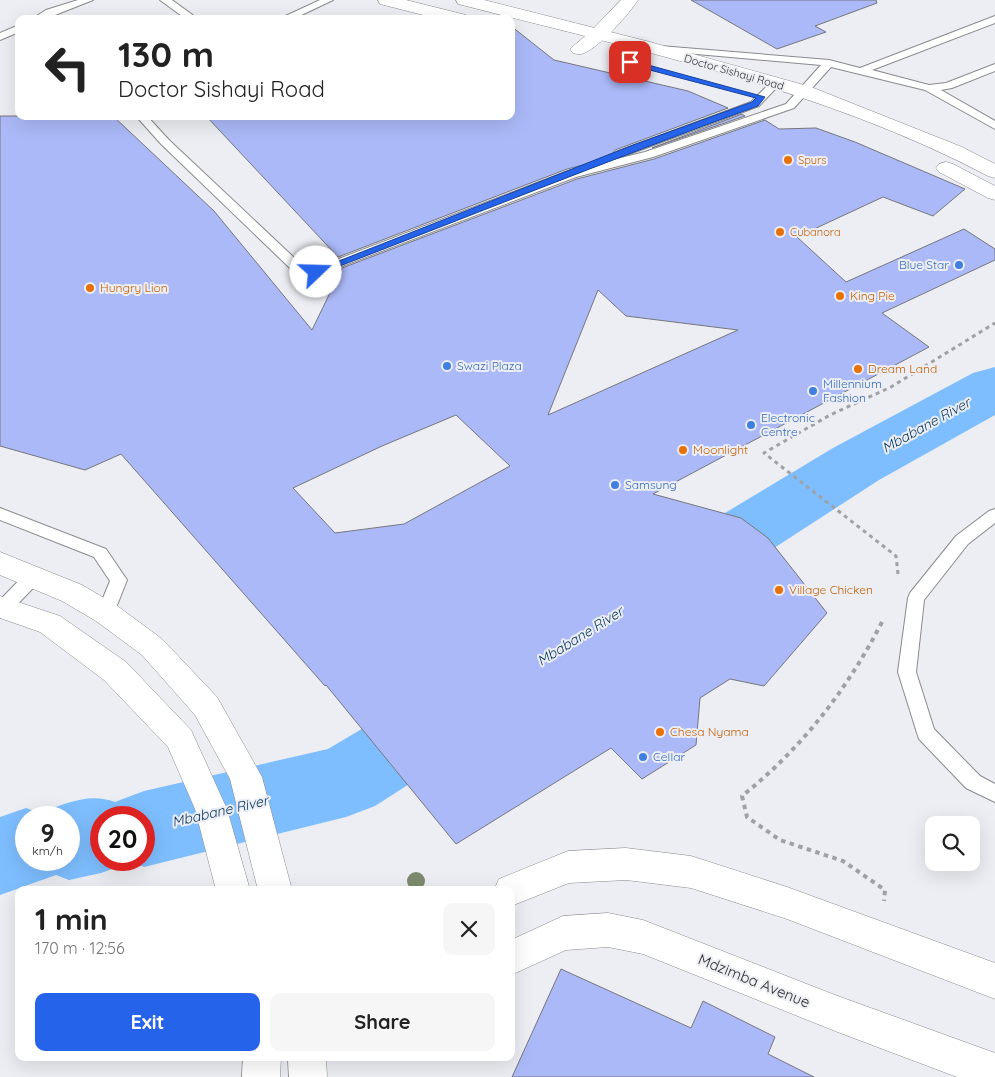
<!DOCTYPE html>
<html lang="en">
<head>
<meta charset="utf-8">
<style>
	:root { --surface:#fff; --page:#f6f6f6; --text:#222; --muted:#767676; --accent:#2563eb }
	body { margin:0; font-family:Quicksand,sans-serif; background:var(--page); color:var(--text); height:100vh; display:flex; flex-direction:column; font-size:19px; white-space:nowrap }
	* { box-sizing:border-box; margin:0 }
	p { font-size:16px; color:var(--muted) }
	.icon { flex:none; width:28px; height:28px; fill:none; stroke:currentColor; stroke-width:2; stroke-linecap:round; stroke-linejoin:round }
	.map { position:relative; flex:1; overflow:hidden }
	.side { position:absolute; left:15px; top:886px; width:500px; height:175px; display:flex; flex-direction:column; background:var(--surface); border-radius:10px; box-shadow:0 5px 20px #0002 }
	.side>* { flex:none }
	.banner { position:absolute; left:15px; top:15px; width:500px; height:105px; border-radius:10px; box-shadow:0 5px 20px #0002; background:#fff; color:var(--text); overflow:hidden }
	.controls { position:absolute; left:925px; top:816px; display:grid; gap:10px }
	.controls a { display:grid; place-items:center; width:55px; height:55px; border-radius:10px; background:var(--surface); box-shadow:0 5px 20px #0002; font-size:25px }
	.speed { position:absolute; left:15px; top:806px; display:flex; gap:10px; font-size:25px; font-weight:700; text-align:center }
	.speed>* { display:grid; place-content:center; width:65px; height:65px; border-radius:50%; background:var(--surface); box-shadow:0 5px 20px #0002; line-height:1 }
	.speed small { font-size:12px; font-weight:400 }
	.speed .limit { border:8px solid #d22; background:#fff; color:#111 }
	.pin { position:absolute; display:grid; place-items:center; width:42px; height:42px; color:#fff; margin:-21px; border-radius:10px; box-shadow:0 2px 8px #0006 }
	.me { position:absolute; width:55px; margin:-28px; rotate:69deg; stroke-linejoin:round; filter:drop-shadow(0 0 4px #0008) }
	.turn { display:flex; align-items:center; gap:18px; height:105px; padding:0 20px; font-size:22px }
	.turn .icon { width:65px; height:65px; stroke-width:2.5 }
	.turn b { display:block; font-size:35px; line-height:42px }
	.round { display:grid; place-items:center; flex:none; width:52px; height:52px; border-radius:10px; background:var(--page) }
	.headline { display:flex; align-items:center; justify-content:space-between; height:85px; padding:0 20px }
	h1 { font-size:30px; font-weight:700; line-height:38px }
	.cta { display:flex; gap:10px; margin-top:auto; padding:10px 20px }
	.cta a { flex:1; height:58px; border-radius:10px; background:var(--accent); color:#fff; font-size:20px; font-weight:700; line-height:58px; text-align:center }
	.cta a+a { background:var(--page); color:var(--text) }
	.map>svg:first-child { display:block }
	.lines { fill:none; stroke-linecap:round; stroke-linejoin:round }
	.river { fill:#7ebeff; fill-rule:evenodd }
	.building { fill:#abb9f8; stroke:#76777c; fill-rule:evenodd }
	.service-casing { stroke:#888a8e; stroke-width:2 }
	.minor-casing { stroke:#888a8e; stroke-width:1 }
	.secondary-casing { stroke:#888a8e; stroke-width:1 }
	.path-far1 { stroke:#a0a1a5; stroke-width:3; stroke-dasharray:4 4; stroke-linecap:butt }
	.path { stroke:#a0a1a5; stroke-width:4; stroke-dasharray:4.5 4.5; stroke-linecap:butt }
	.service { fill:#fff; fill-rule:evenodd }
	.minor { fill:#fff; fill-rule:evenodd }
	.secondary { fill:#fff; fill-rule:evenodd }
	.tree { fill:#7c8a6d }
	.route { fill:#2563eb; stroke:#184099 }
	.food-dot { fill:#e8710a; stroke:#eceef3; stroke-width:2 }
	.shop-dot { fill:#3f7fe0; stroke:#eceef3; stroke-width:2 }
	.labels { text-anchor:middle; stroke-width:4; stroke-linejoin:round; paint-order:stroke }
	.far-street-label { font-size:11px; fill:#333335; stroke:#eceef3 }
	.far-food-label { font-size:11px; fill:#c56008; stroke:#eceef3; text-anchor:start }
	.shop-label { font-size:12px; fill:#366cbe; stroke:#eceef3; text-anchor:start }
	.food-label { font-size:12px; fill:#c56008; stroke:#eceef3; text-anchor:start }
	.water-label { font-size:14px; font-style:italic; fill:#0c3a63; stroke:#eceef3 }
	.near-street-label { font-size:15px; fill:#333335; stroke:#eceef3 }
</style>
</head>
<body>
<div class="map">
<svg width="995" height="1077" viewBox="0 0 995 1077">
	<rect width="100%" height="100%" fill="#eceef3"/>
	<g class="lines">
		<g class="river">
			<polygon points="995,367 995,415 879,480 697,598 672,607 647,598 636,579 647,560 833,448 973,373"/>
			<path d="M467,673l28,10 11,23 -11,23 -120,77 -29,11 -202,50 -13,-5 -30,11 -32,7 -13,-5 -56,20v-78l26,-9 14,5c24,-9 49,-21 75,-11l29,-11 184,-42 111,-66zM26,818h43v42h-43zM101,818h43v42h-43z"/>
		</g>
	</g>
	<g class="building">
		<polygon points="691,0 876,0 877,3 815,26 826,32 777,49"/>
		<polygon points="511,26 554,60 688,91 728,108 615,150 612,154 615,157 567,169 338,257 206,116 511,116"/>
		<polygon points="742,114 745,116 652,148"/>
		<path d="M0,116h113l101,95 98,119 30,-62 235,-89 77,-20 111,-39 14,9 37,-1 39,14 110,47 -32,27 -50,-19 -86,40 49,45 118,-53 31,20v11l-113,53 47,34 -276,147 88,24 27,20 59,75 -63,73 -34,-7 -30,19 -4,47 -54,34 -31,-31 -155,96 -130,-159 -1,1 -204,-232 -36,16 -85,-24zM598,290l28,26 112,14 -190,85zM456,415l54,51 -106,58 -69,9 -42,-45 89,-42z"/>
		<polygon points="561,969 691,1028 703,1001 775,1037 768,1054 814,1077 512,1077"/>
	</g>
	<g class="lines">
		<g class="service-casing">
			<g id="service">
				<polygon points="78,0 93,0 45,19 32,19 46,10"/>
				<polygon points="160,0 172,0 198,19 186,19"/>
				<polygon points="320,0 333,0 293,19 279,19"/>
				<polygon points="995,16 995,23 872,70 929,85 946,83 995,64 995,71 952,88 941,90 995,121 995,129 925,90 831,67 794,108 653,157 576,177 316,276 295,273 161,144 136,116 147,116 169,140 304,267 315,268 568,171 645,152 786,104 821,65 652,50 648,49 647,47 648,45 829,60 860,68"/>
				<polygon points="19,25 19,32 0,40 0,33"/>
				<polygon points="776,80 781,83 759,106 624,156 616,156 614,154 616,152 751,102 772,81"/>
				<polygon points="0,508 106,549 127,580 112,618 106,620 100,618 97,613 110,581 94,557 0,520"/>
				<polygon points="995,509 995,523 968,544 924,600 916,672 934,729 980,776 995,784 995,802 966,788 919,739 917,733 898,672 908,598 910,593 956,536 989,511"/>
				<polygon points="33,571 39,572 41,577 39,582 6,616 0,618 0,600 27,572"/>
			</g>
		</g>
		<g class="minor-casing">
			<path id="minor" d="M621,0h17c-10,15 -37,46 -54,53 -4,2 -7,1 -11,0l-3,-4 21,-18z"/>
		</g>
		<g class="secondary-casing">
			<g id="secondary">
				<polygon points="378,0 406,0 466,15 468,19 439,19 380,4"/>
				<path d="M456,0h28l166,42 161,45 151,60 33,17v14l-7,-2c-165,-87 -351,-126 -530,-172z"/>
				<polygon points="946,162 953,164 995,186 995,200 988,198 939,172 936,168 939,164"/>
				<polygon points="0,552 82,585 116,605 162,639 217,697 262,777 292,890 258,890 230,779 195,715 142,655 96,621 62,601 0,575"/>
				<polygon points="0,596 60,616 126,662 191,730 227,809 250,890 216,890 195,809 168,747 104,680 40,632 0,618"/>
				<polygon points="626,848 691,856 787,887 995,963 995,999 787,919 691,888 626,880 569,883 511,906 511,890 494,890 499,879 568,851"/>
				<polygon points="608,913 643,920 835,995 995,1053 995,1077 957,1077 835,1031 643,954 608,947 566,950 511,975 511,940 563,916"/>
				<polygon points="243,1058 281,1058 280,1077 242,1077"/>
				<polygon points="288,1058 326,1058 327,1077 289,1077"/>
			</g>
		</g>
		<polyline class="path-far1" points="898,574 896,556 764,453 830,415 891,387 995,323"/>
		<path class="path" d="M882,622c-35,68 -80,126 -140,174l5,21 33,23 63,21 42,29 -1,11"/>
		<use href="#service" class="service"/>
		<use href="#minor" class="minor"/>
		<use href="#secondary" class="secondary"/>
	</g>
	<circle class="tree" cx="416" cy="881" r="9"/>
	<path class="route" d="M630,60l135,37 -7,9c-147,53 -293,112 -439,168h-6l-2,-2 322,-127 119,-43 4,-4 -129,-34 -1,-2z"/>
	<g class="food-dot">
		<circle cx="788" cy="160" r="5"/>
		<circle cx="780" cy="232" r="5"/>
		<circle cx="90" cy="288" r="5"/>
		<circle cx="840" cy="296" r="5"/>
		<circle cx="858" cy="369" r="5"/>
		<circle cx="683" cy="450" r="5"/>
		<circle cx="779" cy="590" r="5"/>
		<circle cx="660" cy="732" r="5"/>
	</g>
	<g class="shop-dot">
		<circle cx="959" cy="265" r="5"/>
		<circle cx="447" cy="366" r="5"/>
		<circle cx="813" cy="391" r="5"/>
		<circle cx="751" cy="425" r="5"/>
		<circle cx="615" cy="485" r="5"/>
		<circle cx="643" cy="757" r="5"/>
	</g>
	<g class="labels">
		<g class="far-street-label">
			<text transform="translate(734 72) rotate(16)" y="4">Doctor Sishayi Road</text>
		</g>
		<g class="far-food-label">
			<text x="798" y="164">Spurs</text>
			<text x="790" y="236">Cubanora</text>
		</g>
		<g class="shop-label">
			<text x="949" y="269" text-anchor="end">Blue Star</text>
			<text x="457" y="370">Swazi Plaza</text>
			<text x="823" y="388">Millennium<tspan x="823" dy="14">Fashion</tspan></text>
			<text x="761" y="422">Electronic<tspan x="761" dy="14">Centre</tspan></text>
			<text x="625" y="489">Samsung</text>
			<text x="653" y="761">Cellar</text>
		</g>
		<g class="food-label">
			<text x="100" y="292">Hungry Lion</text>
			<text x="850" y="300">King Pie</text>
			<text x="868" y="373">Dream Land</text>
			<text x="693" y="454">Moonlight</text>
			<text x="789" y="594">Village Chicken</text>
			<text x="670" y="736">Chesa Nyama</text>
		</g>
		<g class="water-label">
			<text transform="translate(926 425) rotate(-29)" y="5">Mbabane River</text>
			<text transform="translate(580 636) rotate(-32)" y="5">Mbabane River</text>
			<text transform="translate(220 811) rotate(-13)" y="5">Mbabane River</text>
		</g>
		<g class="near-street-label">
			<text transform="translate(754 981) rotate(22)" y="5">Mdzimba Avenue</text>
		</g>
	</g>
</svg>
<div class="controls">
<a><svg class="icon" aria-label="search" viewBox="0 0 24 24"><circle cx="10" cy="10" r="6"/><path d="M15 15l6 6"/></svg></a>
</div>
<div class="speed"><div>9<small>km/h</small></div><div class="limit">20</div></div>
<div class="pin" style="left:630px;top:62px;background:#d93025"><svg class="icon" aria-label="arrive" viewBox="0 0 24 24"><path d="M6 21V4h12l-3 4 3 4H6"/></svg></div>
<svg class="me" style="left:316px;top:272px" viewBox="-20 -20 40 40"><circle r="19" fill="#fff"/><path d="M0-13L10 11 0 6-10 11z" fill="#2563eb"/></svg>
<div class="banner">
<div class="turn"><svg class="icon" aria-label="left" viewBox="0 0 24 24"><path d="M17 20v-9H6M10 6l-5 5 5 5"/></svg><div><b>130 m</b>Doctor Sishayi Road</div></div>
</div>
<section class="side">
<div class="headline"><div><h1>1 min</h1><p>170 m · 12:56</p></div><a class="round"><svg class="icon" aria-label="close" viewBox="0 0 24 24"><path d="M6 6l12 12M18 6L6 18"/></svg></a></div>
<div class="cta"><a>Exit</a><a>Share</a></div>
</section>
</div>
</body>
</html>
